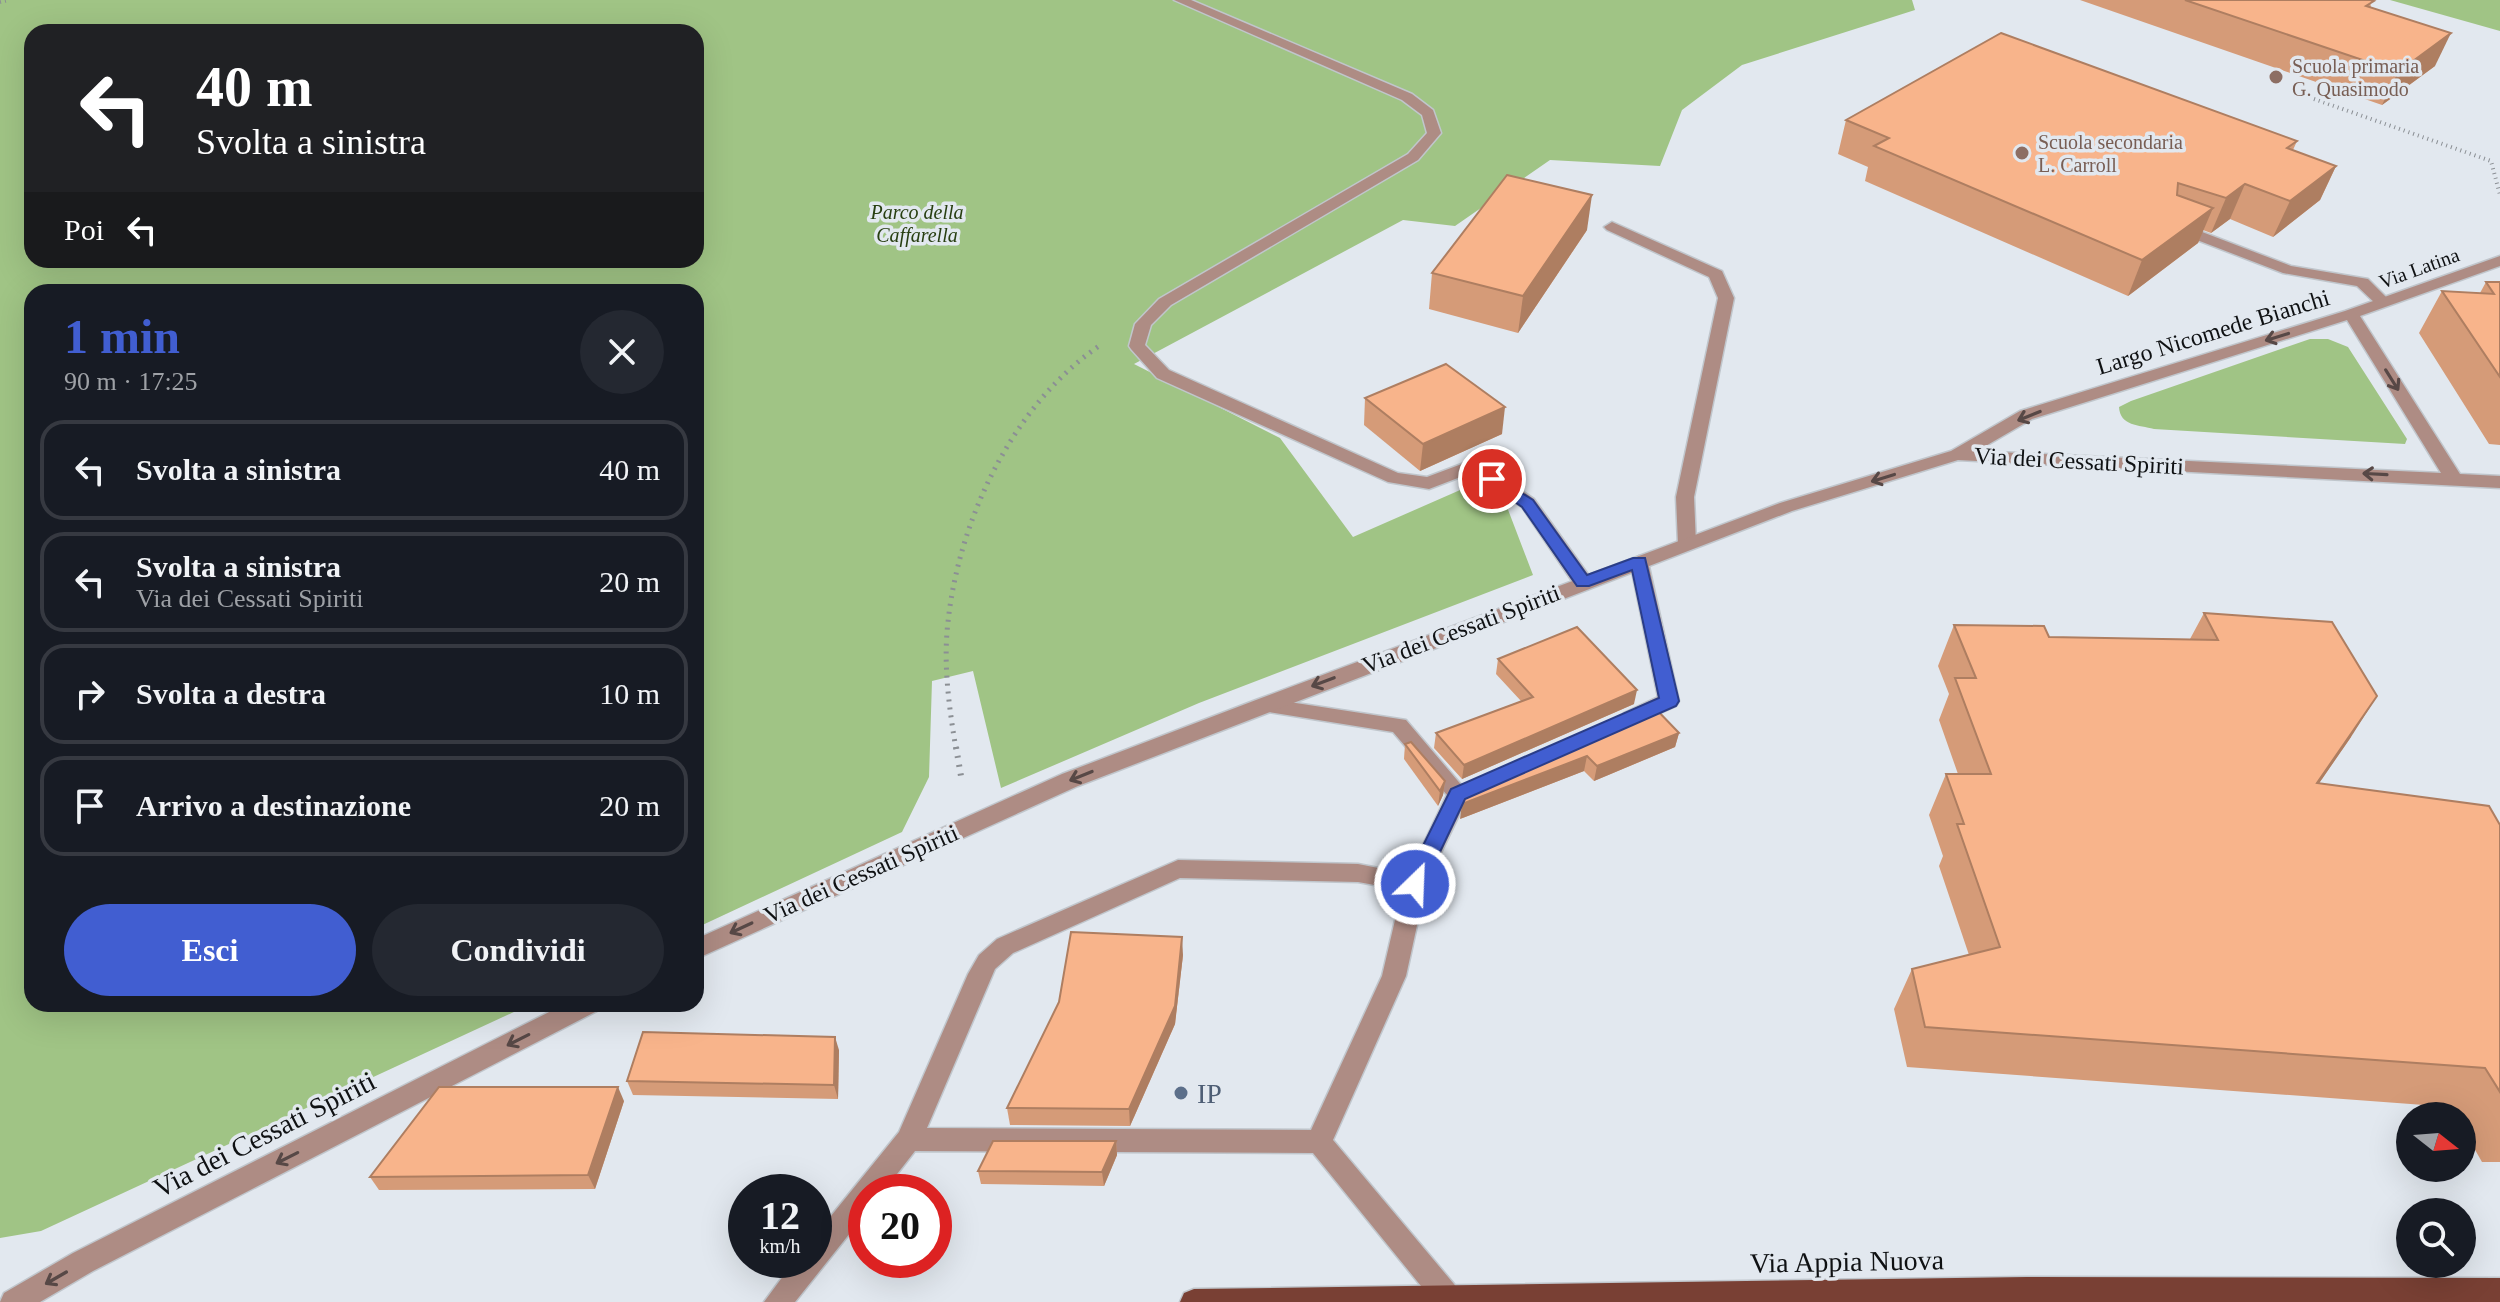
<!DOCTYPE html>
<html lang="it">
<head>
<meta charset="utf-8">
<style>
	:root { --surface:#171b24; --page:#242831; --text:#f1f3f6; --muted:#9ea1a6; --line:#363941; --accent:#415ed1 }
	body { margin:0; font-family:Georgia,serif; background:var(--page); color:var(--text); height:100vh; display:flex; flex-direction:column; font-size:30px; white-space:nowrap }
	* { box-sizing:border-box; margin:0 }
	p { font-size:26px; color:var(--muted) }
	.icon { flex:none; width:44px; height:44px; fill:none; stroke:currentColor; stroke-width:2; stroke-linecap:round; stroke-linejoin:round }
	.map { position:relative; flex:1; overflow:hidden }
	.drawer { position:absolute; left:24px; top:284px; width:680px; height:728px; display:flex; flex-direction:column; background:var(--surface); border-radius:24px; box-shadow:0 8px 32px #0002 }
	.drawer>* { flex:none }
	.banner { position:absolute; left:24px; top:24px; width:680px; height:244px; border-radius:24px; box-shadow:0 8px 32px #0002; background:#202124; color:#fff; overflow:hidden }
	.needle { width:52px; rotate:107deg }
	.tools { position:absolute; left:2396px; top:1102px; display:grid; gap:16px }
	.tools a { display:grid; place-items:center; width:80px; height:80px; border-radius:50%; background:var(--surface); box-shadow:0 8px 32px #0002; font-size:40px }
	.speed { position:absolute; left:728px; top:1174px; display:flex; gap:16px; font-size:40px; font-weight:700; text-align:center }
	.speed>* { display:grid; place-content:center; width:104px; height:104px; border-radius:50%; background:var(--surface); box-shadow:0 8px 32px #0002; line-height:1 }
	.speed small { font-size:20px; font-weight:400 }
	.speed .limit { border:12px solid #d22; background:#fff; color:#111 }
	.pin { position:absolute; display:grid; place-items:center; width:68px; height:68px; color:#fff; margin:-34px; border:4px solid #fff; border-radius:50%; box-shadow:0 2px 8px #0007 }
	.me { position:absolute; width:88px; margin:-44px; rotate:24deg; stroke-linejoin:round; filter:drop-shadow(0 0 6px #0008) }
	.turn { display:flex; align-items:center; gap:28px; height:168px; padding:0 40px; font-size:36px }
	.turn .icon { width:104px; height:104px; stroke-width:2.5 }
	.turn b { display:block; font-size:56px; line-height:68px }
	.then { display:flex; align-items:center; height:76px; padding:0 40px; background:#0003; gap:16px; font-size:30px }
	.round { display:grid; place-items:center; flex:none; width:84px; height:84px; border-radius:42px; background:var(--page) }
	.summary { display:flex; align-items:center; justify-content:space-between; height:136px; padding:0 40px }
	h1 { font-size:48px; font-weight:800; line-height:60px; color:var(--accent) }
	.button { display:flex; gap:16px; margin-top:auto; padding:16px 40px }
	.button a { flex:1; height:92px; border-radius:48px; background:var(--accent); color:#fff; font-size:32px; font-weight:800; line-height:92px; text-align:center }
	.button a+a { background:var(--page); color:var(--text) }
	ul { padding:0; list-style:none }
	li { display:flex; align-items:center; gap:24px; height:100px; margin:0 16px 12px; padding:0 24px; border:4px solid var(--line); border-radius:24px }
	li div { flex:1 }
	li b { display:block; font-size:30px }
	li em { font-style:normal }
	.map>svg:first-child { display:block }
	.green { fill:#a0c485; fill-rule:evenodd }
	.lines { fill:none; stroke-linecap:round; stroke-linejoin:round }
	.service-casing { stroke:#c0c6cc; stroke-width:3 }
	.minor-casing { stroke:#c0c6cc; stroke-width:3 }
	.primary-casing { stroke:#c0c6cc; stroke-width:3 }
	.path-far2 { stroke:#8b8f94; stroke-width:4; stroke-dasharray:1 4; stroke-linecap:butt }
	.path-far1 { stroke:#8b8f94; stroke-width:5; stroke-dasharray:2 6; stroke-linecap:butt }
	.path { stroke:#8b8f94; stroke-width:6; stroke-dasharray:2 7; stroke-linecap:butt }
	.service { fill:#ae8c84; fill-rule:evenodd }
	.minor { fill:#ae8c84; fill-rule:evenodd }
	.primary { fill:#794034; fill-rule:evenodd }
	.wall { fill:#d59b78 }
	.shaded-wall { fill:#ae7e61 }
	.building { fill:#f8b48b; stroke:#ae7e61; stroke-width:2 }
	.oneway { stroke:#574846 }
	.route { fill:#415ed1; stroke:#2a3d88; stroke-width:2 }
	.education-dot { fill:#8d6e63; stroke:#e2e8ef; stroke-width:3 }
	.service-dot { fill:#5c6f8a; stroke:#e2e8ef; stroke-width:3 }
	.labels { text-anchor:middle; stroke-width:7; stroke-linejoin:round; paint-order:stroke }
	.far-education-label { font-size:20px; fill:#785e54; stroke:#e2e8ef; text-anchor:start }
	.far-park-label { font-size:20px; font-style:italic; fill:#283f12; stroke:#e2e8ef }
	.far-street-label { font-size:20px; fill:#0f1113; stroke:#e2e8ef }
	.street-label { font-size:24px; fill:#0f1113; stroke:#e2e8ef }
	.near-service-label { font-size:28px; fill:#4e5e75; stroke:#e2e8ef; text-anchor:start }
	.near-street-label { font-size:28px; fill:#0f1113; stroke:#e2e8ef }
</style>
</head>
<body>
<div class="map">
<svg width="2500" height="1302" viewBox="0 0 2500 1302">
	<rect width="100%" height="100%" fill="#e2e8ef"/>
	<g class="green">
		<path d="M0,0h1912l3,10 -173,55 -60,45 -22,56 -110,-6 -95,66 -52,-6 -269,144 146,74 73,99 114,-50 40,20 26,68 -334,128 -198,85 -28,-117 -41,10 -3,96 -27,55 -206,96v-636h-664v712h499l-490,227 -41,7zM32,32h664v228h-664z"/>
		<polygon points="2390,0 2500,0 2500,31"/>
		<path d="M2310,339h18l20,8 59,92 -2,5 -251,-15c-15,-4 -34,-3 -35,-22l12,-6z"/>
	</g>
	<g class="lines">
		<g class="service-casing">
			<g id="service">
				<polygon points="1174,0 1191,0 1412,94 1433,110 1441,133 1418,160 1171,305 1151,325 1145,345 1169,370 1398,473 1427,477 1467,462 1479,462 1534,499 1590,577 1593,582 1590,587 1576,587 1522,507 1471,473 1429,489 1388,482 1157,378 1131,349 1129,346 1135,324 1159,299 1408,154 1427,133 1422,115 1402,100"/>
				<polygon points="1612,222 1722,271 1734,298 1694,497 1696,544 1687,550 1678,544 1676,497 1718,298 1709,277 1607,230 1604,227"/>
				<polygon points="2176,222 2291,266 2368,279 2391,302 2389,305 2377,305 2357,286 2283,273 2171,230 2171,224"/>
				<polygon points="1639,556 1648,562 1679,701 1676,706 1631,726 1624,723 1621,718 1624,713 1658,697 1630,562"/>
				<path d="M1263,698l143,22 63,74 -43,90 -20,92 -73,164 126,150 2,12h-27l-121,-149 -398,-2 -32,41h-17v21l-71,89h-31l31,-42h19v-23l85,-105 69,-158 11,-19 18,-16 181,-79 180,4 51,10 38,-79 -54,-63 -137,-22 -3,-5zM1180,878l178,4 44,8 -20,86 -71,154 -384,-2 68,-159 18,-16z"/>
			</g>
		</g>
		<g class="minor-casing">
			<g id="minor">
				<path d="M2500,256v10l-140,50 100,158 40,2v12l-542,-28 -166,51 -714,275 -382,173v-20l366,-165 194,-74 524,-197 171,-52 69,-40 325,-100zM2347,320l94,153 -464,-22 55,-32z"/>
				<polygon points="565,1004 600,1004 597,1011 93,1271 40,1302 0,1302 4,1293 73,1253"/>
			</g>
		</g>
		<g class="primary-casing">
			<polygon id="primary" points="2027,1277 2500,1278 2500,1302 1180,1302 1184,1293 1194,1289"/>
		</g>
		<g class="path-far2">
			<polyline points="0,2 9,0"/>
			<polyline points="2314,99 2491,161 2500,195"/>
		</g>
		<path class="path-far1" d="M956,749c-7,-42 -13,-85 -8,-127 11,-103 65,-217 151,-276"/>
		<polyline class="path" points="956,747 962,782"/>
		<use href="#service" class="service"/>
		<use href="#minor" class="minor"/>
		<use href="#primary" class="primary"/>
	</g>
	<g class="wall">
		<polygon points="2080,0 2370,0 2371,8 2435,66 2382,105"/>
		<polygon points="1846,120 2297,141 2293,150 2336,166 2320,200 2273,237 2230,219 2211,233 2203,230 2198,243 2128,296 1865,181 1868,167 1838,154"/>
		<polygon points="1587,230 1518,333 1429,309 1432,273"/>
		<polygon points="2486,282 2500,282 2500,445 2489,444 2419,333 2442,291 2480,293"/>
		<polygon points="1365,398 1502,434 1420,471 1364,425"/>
		<polygon points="2204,613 2351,737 2319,783 2500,825 2500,1162 2482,1162 2462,1127 2462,1116 2456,1116 2451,1107 1907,1067 1894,1009 1912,969 1969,955 1939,866 1943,856 1929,815 1946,774 1958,774 1939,720 1949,694 1938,666 1954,625 2049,637 2190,639"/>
		<polygon points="1498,659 1634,704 1462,779 1434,748 1436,733 1521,701 1496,674"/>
		<polygon points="1653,706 1679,733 1675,747 1594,781 1584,771 1460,819"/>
		<polygon points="1405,744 1445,781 1443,795 1438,806 1404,759"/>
		<polygon points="1183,955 1175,1024 1130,1126 1010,1125 1007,1108"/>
		<polygon points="839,1050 838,1099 633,1095 627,1081"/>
		<polygon points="624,1101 595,1189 379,1190 370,1177"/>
		<polygon points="1116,1141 1117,1155 1104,1186 981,1184 978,1171"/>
	</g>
	<g class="shaded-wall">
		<polygon points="2451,33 2435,66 2382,105 2398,72"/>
		<polygon points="2336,166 2320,200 2273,237 2290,201"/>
		<polygon points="2245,184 2230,219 2211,233 2226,198"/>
		<polygon points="1592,195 1587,230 1518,333 1523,296"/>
		<polygon points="2213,208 2198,243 2128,296 2142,260"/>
		<polygon points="1505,407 1502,434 1420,471 1423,444"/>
		<polygon points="1637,690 1634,704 1462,779 1464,765"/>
		<polygon points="2377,696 2351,737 2291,824 2317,783"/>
		<polygon points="1679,733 1675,747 1594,781 1597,766"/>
		<polygon points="1587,756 1584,771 1460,819 1462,804"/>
		<polygon points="1445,781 1443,795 1438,806 1440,791"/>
		<polygon points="1182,937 1183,955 1175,1024 1130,1126 1129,1109"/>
		<polygon points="835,1037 839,1050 838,1099 834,1085"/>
		<polygon points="618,1087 624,1101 595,1189 588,1175"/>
		<polygon points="1116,1141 1117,1155 1104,1186 1102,1172"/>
	</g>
	<g class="building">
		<polygon points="2185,0 2370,0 2374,1 2366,6 2451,33 2398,72"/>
		<polygon points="2001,33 2297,141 2287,148 2336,166 2290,201 2245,184 2226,198 2178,183 2177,195 2213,208 2142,260 1874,146 1889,138 1846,120"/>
		<polygon points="1507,175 1592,195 1523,296 1432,273"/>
		<polygon points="2486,282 2500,282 2500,377 2442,291 2494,294"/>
		<polygon points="1446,364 1505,407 1423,444 1365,398"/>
		<polygon points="2204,613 2332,622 2377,696 2317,783 2489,806 2500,825 2500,1092 2485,1068 1925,1027 1912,969 2000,947 1957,824 1964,824 1946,774 1991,774 1955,678 1976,678 1954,625 2044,626 2049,637 2218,640"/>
		<polygon points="1577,627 1637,690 1464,765 1436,733 1533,697 1498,659"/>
		<polygon points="1653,706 1679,733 1597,766 1587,756 1462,804 1470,788"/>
		<polygon points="1411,742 1445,781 1440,791 1405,744"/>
		<polygon points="1071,932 1182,937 1175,1006 1129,1109 1007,1108 1059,1002"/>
		<polygon points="643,1032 835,1037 834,1085 627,1081"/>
		<polygon points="439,1087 618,1087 588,1175 370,1177"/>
		<polygon points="993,1141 1116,1141 1102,1172 978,1171"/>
	</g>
	<defs><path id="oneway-shaft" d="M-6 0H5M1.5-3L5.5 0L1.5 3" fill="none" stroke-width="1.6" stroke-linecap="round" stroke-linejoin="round" transform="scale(2)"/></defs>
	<g class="oneway">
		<use href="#oneway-shaft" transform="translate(2277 337) rotate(163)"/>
		<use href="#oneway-shaft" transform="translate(2392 380) rotate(58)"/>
		<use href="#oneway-shaft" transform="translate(2029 416) rotate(158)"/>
		<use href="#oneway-shaft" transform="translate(2375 474) rotate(-177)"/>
		<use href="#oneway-shaft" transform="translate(1883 478) rotate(163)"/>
		<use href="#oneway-shaft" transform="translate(1323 682) rotate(159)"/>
		<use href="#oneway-shaft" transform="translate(1081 776) rotate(158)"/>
		<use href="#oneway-shaft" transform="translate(741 928) rotate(155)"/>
		<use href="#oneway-shaft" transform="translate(518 1040) rotate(153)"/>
		<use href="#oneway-shaft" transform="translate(287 1158) rotate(153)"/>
		<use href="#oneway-shaft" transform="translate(56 1278) rotate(150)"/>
	</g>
	<polygon class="route" points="1492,474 1533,500 1587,575 1633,558 1645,558 1679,701 1676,706 1465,799 1422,890 1415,892 1404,884 1451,789 1659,698 1632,570 1589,586 1577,586 1522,507 1486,482 1486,475"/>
	<g class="education-dot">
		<circle cx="2276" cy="77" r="8"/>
		<circle cx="2022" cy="153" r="8"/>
	</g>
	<circle class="service-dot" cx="1181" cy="1093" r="8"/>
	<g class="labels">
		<g class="far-education-label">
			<text x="2292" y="73">Scuola primaria<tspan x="2292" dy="23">G. Quasimodo</tspan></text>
			<text x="2038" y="149">Scuola secondaria<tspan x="2038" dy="23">L. Carroll</tspan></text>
		</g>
		<g class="far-park-label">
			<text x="917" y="219">Parco della<tspan x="917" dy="23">Caffarella</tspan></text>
		</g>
		<g class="far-street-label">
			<text transform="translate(2419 268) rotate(-20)" y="7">Via Latina</text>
		</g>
		<g class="street-label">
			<text transform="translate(2213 332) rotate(-17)" y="8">Largo Nicomede Bianchi</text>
			<text transform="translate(2079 461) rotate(3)" y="8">Via dei Cessati Spiriti</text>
			<text transform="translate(1461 629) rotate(-21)" y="8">Via dei Cessati Spiriti</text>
			<text transform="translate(861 874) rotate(-24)" y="8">Via dei Cessati Spiriti</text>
		</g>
		<g class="near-service-label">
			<text x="1197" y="1103">IP</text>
		</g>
		<g class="near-street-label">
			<text transform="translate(264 1134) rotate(-27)" y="10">Via dei Cessati Spiriti</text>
			<text transform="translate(1847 1261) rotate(-1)" y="10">Via Appia Nuova</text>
		</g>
	</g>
</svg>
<div class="tools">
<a><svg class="needle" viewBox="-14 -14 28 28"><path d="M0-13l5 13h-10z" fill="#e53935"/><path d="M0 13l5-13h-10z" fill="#9ea1a6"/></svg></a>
<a><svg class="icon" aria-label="search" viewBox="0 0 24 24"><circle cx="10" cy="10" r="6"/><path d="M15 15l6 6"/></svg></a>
</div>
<div class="speed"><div>12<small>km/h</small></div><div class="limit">20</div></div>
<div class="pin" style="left:1492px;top:479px;background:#d93025"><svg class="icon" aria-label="arrive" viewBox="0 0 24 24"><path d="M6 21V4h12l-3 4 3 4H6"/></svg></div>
<svg class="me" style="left:1415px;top:884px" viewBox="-20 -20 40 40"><circle r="17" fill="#415ed1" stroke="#fff" stroke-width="3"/><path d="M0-11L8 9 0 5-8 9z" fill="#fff"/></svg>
<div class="banner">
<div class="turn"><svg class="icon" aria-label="left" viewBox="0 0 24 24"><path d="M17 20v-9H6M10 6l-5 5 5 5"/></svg><div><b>40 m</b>Svolta a sinistra</div></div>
<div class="then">Poi<svg class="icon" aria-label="left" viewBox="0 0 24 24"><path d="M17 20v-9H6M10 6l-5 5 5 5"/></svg></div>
</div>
<section class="drawer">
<div class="summary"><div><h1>1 min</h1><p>90 m · 17:25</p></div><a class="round"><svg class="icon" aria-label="close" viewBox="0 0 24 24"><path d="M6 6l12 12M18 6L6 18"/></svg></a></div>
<ul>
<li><svg class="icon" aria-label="left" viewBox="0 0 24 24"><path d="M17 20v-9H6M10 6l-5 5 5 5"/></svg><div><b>Svolta a sinistra</b></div><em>40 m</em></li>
<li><svg class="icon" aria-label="left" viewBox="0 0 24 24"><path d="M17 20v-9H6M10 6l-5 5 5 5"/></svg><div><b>Svolta a sinistra</b><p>Via dei Cessati Spiriti</p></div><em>20 m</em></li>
<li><svg class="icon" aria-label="right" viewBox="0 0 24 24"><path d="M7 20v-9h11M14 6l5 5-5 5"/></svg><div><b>Svolta a destra</b></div><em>10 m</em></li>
<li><svg class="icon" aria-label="arrive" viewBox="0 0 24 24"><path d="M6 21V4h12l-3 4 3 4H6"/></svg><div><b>Arrivo a destinazione</b></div><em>20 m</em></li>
</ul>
<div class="button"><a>Esci</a><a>Condividi</a></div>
</section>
</div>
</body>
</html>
